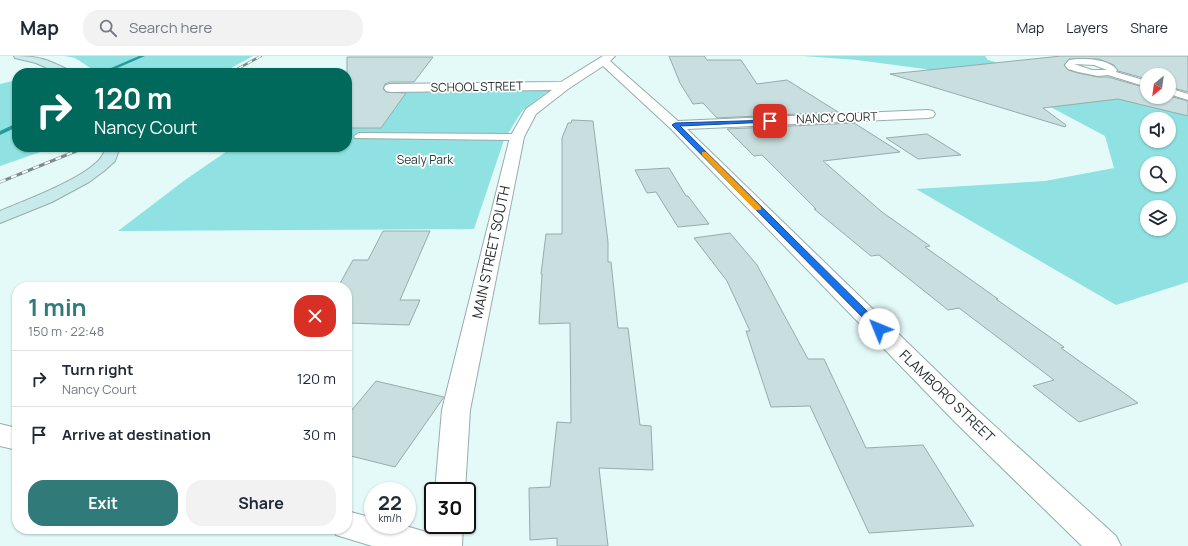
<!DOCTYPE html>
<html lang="en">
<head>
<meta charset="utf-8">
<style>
	:root { --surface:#fff; --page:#f2f2f3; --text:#1f2937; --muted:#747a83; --line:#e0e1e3; --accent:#307a7a }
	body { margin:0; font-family:Manrope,sans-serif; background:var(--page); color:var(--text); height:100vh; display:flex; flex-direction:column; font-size:15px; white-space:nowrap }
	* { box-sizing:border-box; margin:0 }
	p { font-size:13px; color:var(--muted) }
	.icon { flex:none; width:22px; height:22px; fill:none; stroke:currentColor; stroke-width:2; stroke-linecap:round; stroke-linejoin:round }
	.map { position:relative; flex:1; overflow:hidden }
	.panel { position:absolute; left:12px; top:226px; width:340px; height:252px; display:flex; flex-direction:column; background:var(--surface); border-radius:16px; box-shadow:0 1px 3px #0004 }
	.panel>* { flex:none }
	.banner { position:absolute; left:12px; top:12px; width:340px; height:84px; border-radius:16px; box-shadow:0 1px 3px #0004; background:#00695c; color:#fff; overflow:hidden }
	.needle { width:26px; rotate:209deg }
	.controls { position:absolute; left:1140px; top:12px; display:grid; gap:8px }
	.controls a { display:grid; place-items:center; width:36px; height:36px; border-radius:50%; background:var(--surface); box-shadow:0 1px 3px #0004; font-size:20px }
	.speed { position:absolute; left:364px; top:426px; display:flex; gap:8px; font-size:20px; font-weight:700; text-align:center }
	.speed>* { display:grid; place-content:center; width:52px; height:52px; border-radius:50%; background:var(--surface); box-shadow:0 1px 3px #0004; line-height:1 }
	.speed small { font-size:10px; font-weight:400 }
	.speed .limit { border:2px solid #111; border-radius:6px; background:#fff; color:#111 }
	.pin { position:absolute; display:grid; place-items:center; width:34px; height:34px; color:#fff; margin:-17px; border-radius:8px; box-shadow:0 2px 6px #0006 }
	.me { position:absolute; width:44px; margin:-22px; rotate:315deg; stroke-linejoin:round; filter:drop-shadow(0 0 3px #0008) }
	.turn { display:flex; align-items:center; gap:14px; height:84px; padding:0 16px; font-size:18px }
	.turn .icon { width:52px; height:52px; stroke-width:2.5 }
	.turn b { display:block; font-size:28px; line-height:34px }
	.round { display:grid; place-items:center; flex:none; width:42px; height:42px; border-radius:16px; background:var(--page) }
	.overview { display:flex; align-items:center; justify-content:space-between; height:68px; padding:0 16px }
	h1 { font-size:24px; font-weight:700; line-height:30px; color:var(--accent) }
	.primary-button { display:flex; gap:8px; margin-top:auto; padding:8px 16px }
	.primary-button a { flex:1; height:46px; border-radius:16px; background:var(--accent); color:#fff; font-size:16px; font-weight:700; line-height:46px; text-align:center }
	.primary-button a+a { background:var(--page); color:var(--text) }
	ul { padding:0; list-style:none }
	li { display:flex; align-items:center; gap:12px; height:56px; padding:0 16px; border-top:1px solid var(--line) }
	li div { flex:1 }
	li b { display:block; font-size:15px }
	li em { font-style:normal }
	header { display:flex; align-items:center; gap:24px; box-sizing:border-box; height:56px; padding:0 20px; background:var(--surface); border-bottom:1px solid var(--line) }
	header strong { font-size:19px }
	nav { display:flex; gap:22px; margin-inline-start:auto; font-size:14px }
	.search { width:280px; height:36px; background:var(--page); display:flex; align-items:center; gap:10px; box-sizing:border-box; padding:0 14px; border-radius:16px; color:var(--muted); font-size:15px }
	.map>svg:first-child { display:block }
	.green { fill:#90e1e1; fill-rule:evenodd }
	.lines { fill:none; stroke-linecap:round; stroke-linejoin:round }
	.stream { fill:#249c9d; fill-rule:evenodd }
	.building { fill:#c9dfdf; stroke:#96abab }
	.service-casing { stroke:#97acac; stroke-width:2 }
	.minor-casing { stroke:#97acac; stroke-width:2 }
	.secondary-casing { stroke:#97acac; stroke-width:2 }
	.service { fill:#fff; fill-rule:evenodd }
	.minor { fill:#fff; fill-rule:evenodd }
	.secondary { fill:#c8eaea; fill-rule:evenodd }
	.rail-far1-casing { stroke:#7b8a8a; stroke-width:2.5 }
	.rail-casing { stroke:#7b8a8a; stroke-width:3 }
	.rail-far1 { stroke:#fff; stroke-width:1.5; stroke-dasharray:5; stroke-linecap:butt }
	.rail { stroke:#fff; stroke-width:2; stroke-dasharray:6; stroke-linecap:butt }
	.route { fill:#1a73e8; stroke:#114b97 }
	.slow { fill:#f59e0b }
	.labels { text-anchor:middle; stroke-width:3.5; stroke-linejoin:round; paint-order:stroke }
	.far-street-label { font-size:12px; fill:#262f2f; stroke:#fff }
	.far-park-label { font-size:12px; fill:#253e3e; stroke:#fff }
	.street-label { font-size:14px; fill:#262f2f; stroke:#fff }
</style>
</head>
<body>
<header>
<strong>Map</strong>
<div class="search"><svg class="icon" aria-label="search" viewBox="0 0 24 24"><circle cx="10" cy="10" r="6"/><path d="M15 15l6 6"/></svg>Search here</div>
<nav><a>Map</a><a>Layers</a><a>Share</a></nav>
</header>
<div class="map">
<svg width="1188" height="490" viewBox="0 0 1188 490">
	<rect width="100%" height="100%" fill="#e3faf9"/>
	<g class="green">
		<polygon points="65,0 253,0 222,17 98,17 75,2"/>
		<path d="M803,0h182l3,4 200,56v166l-72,23 -200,-116 129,-8 69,-13 -9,-32 -77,-41 -103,-26 -68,-9zM1147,63h22v22h-22zM1147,107h22v22h-22zM1147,151h22v22h-22z"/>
		<polygon points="17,24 17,91 55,91 0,110 0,28"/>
		<polygon points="550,34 522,55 504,84 474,173 118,175 185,124 233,91 347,91 347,37"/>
	</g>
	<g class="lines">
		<g class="stream">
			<polygon points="139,0 145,0 115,13 111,12"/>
			<polygon points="17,67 17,71 0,79 0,75"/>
		</g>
	</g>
	<g class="building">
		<polygon points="669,0 704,0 707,4 741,4 757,28 787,24 838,56 717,62 703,47 693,48 680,27"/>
		<polygon points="1061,0 1188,0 1188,36 1169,31 1169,19 1147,19 1147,23 1118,15 1114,9 1099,3 1069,3 1064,9 1068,14 1078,17 1098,21 1108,21 1147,32 1147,41 1169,41 1169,40 1188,45 1188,60 1118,43 1043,52 1066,69 1065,71 890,18"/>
		<polygon points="347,1 433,1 414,26 390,26 385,28 383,33 386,36 406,37 381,72 347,72"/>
		<polygon points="572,64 593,65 608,186 608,206 611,206 618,272 628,272 640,369 651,370 653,414 599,412 608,490 557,490 557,482 530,484 529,432 550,431 557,366 571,367 570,267 539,268 542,218 541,218 546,178 562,178 562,82 568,67 571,67"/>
		<polygon points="854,67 900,96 823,105 882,156 930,190 925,191 998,243 996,243 1064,291 1061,292 1138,347 1079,366 1033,330 1054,324 959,252 948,254 879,199 871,200 814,153 816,153 762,99 754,100 727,73"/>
		<polygon points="927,78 961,99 918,103 886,82"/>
		<polygon points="669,112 686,140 688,140 709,168 678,171 656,136 647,137 635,114"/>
		<polygon points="383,175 430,175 400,244 420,244 409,269 347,267 347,231 338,231 353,204 368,204"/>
		<polygon points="730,177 757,209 808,303 824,303 866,392 923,389 974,470 869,477 810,350 771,351 746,275 750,275 727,225 694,182"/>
		<polygon points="376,325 444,341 395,411 347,399 347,360"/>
	</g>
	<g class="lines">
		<g class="service-casing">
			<g id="service">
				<path d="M1077,3c13,0 31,0 40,11l-1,2 31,9v6l-39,-12 -10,1 -20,-4 -10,-3 -3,-4 4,-5zM1074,8l20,1 13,5h-15z"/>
				<polygon points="1169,32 1188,38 1188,44 1169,38"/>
				<polygon points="359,77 517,78 522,81 517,84 355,82 354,80"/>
			</g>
		</g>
		<g class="minor-casing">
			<g id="minor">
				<polygon points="603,0 615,0 610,5 678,65 928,54 933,55 935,58 933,61 928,62 687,73 975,352 1116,480 1121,490 1082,490 955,366 670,72 603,10 568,33 536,58 524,81 470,354 465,435 435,435 442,354 510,81 526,53 552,34 390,36 386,35 384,32 386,29 390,28 561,26"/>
				<polygon points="0,368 17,372 17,394 0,390"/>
				<polygon points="347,455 373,462 373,469 402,469 430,477 433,464 433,469 463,469 462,490 372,490 336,479 333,473 347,473"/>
			</g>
		</g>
		<g class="secondary-casing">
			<g id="secondary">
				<path d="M14,0c26,0 34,4 57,15l2,2h-15l-22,-10 -21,-5z"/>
				<path d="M106,91h14l-5,14 -11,10 -15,11 -37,20 -52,21v-12c24,-10 89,-34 102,-55 2,-3 3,-6 4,-9z"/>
			</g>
		</g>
		<use href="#service" class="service"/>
		<use href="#minor" class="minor"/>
		<use href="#secondary" class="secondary"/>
		<g class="rail-far1-casing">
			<polyline id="rail-far1" points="230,17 261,0"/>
		</g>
		<g class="rail-casing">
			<polyline id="rail" points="0,126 86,91"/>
		</g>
		<use href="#rail-far1" class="rail-far1"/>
		<use href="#rail" class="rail"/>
	</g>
	<polygon class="route" points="772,64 772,66 770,66 680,70 883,271 884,273 883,275 876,275 672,69 675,67"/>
	<polygon class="slow" points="702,96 706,96 761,151 761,154 755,154 702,99"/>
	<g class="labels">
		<g class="far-street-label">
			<text transform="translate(477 31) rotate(-1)" y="4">SCHOOL STREET</text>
			<text transform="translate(837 62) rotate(-2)" y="4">NANCY COURT</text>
		</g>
		<g class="far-park-label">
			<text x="425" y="108">Sealy Park</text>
		</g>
		<g class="street-label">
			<text transform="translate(491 196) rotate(-78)" y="5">MAIN STREET SOUTH</text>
			<text transform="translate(947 340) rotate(44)" y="5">FLAMBORO STREET</text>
		</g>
	</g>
</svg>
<div class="controls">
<a><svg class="needle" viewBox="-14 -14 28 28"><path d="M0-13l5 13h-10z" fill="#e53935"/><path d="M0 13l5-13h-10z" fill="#747a83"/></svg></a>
<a><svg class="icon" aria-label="sound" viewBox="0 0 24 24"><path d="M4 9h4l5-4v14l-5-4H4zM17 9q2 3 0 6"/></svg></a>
<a><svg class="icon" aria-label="search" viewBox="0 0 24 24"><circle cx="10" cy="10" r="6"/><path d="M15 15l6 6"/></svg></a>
<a><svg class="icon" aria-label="layers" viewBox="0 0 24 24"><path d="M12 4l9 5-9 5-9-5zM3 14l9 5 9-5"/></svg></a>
</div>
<div class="speed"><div>22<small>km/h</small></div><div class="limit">30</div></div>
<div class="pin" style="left:770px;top:65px;background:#d93025"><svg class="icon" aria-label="arrive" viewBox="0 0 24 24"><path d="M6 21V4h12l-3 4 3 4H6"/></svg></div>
<svg class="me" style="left:879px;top:273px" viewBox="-20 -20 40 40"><circle r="19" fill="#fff"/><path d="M0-13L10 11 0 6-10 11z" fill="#1a73e8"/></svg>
<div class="banner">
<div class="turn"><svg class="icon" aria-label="right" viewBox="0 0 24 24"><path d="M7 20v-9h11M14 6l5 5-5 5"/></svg><div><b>120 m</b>Nancy Court</div></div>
</div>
<section class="panel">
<div class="overview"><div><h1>1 min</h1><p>150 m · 22:48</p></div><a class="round" style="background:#d93025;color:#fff"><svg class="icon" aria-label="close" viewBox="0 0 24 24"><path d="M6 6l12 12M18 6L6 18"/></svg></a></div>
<ul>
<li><svg class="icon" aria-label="right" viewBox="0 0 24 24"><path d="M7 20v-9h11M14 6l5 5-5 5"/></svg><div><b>Turn right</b><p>Nancy Court</p></div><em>120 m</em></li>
<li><svg class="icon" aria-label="arrive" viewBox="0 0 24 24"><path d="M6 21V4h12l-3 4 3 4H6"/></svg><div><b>Arrive at destination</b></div><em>30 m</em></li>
</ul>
<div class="primary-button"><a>Exit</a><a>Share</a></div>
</section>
</div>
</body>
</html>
